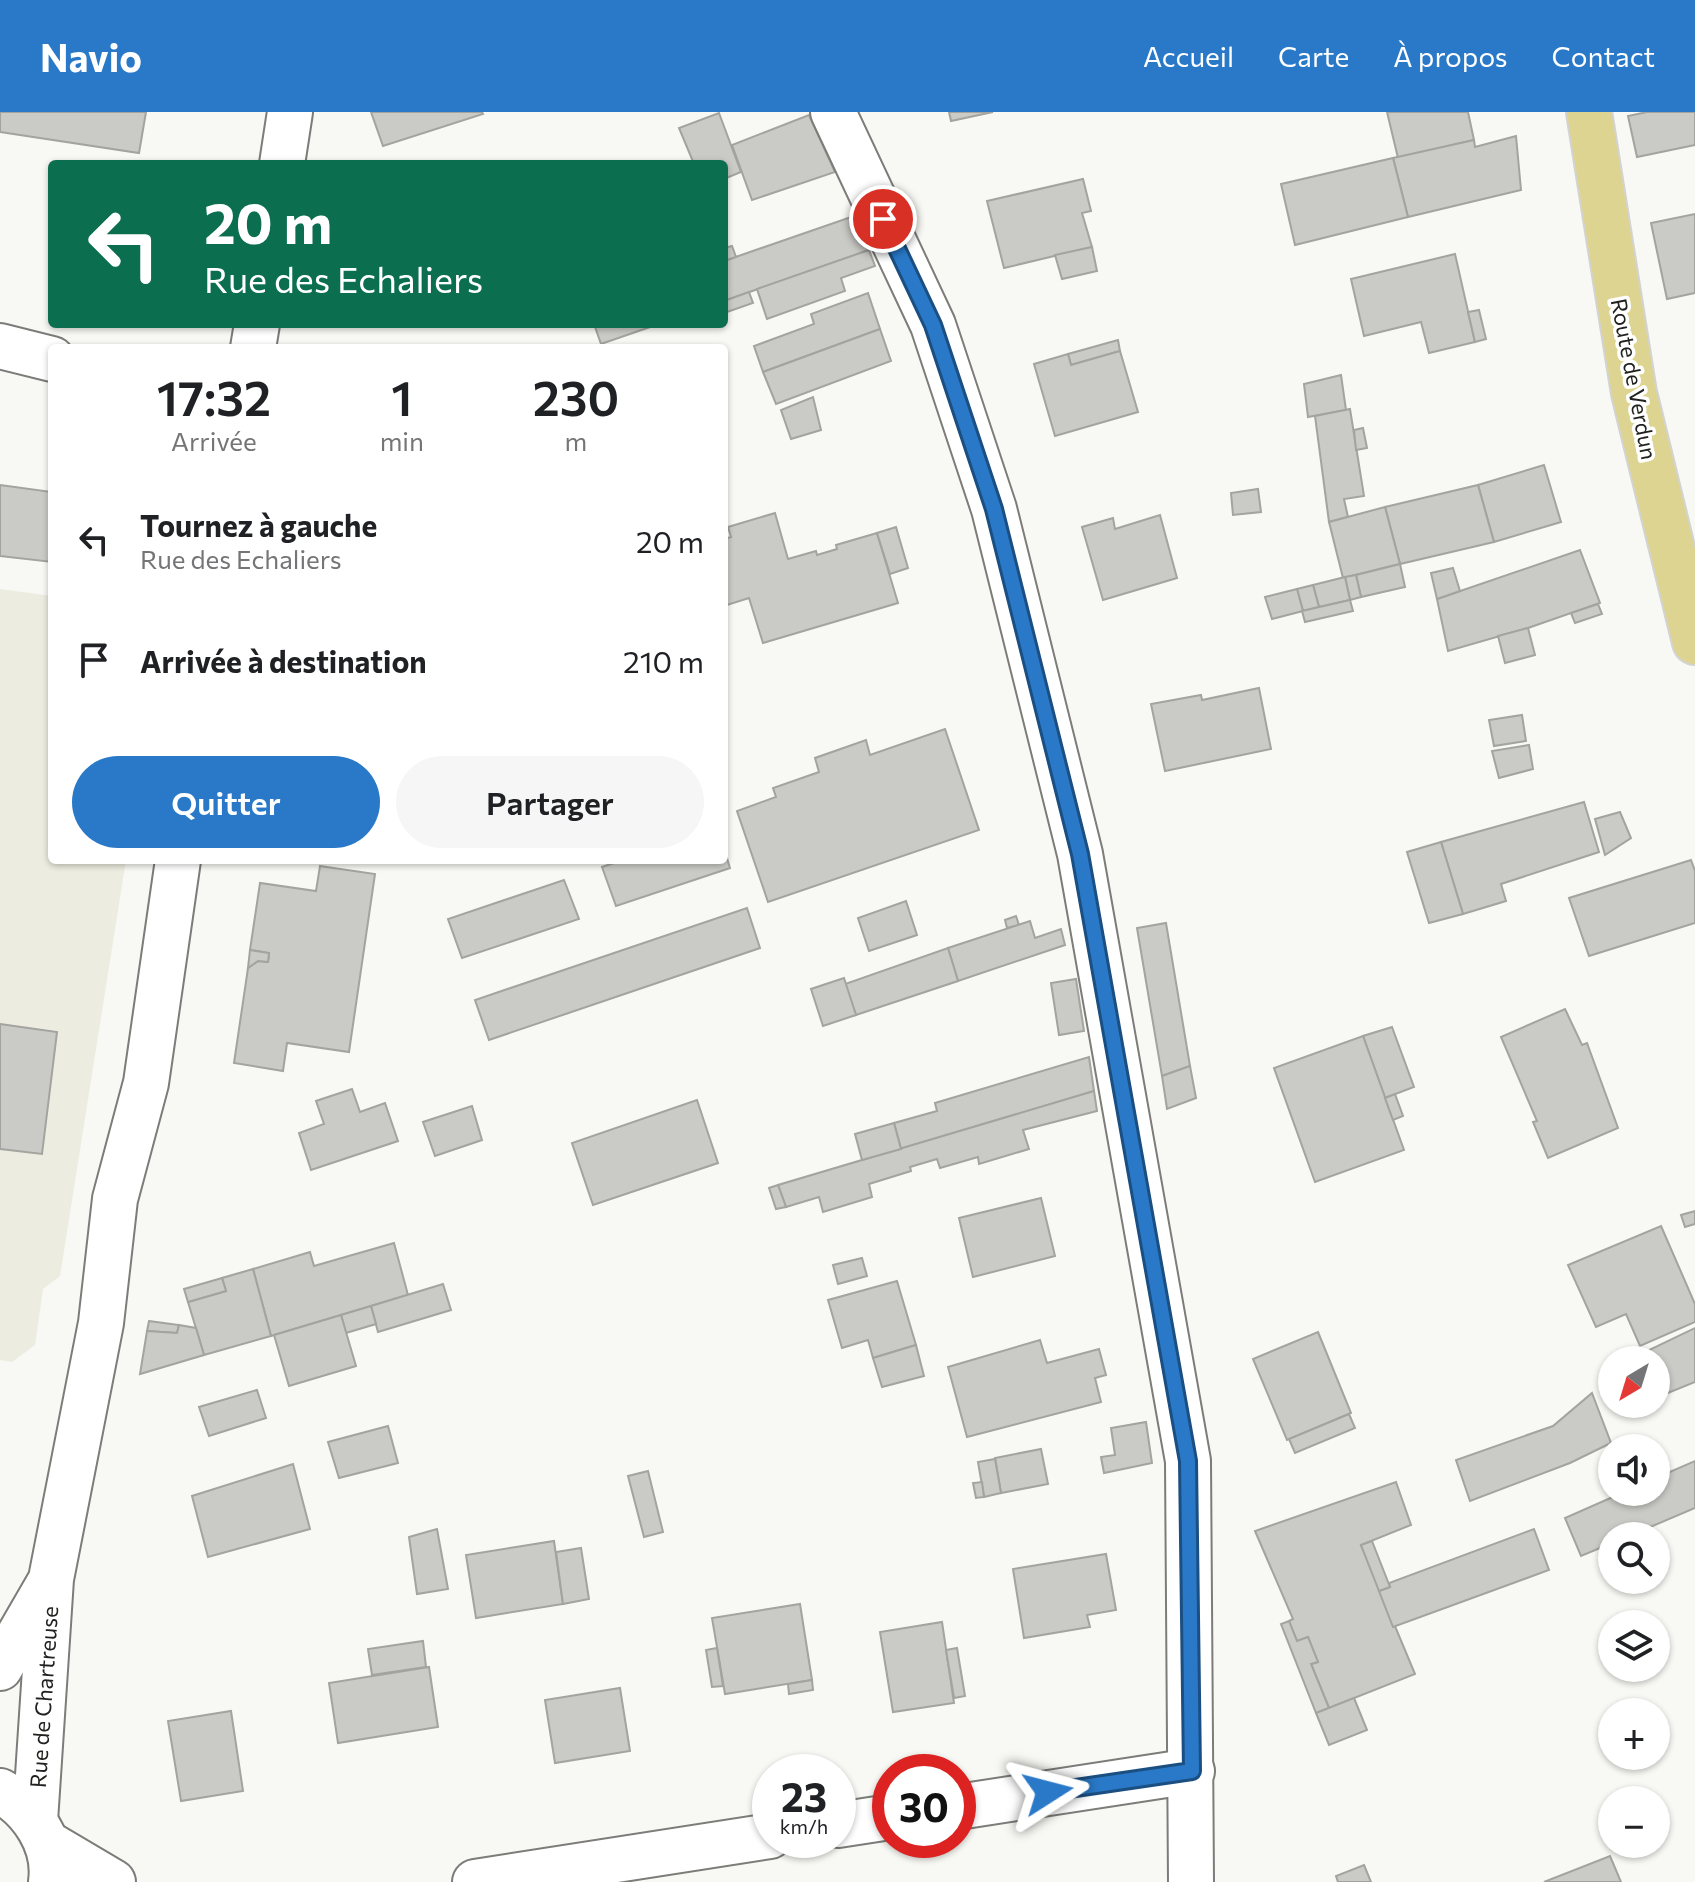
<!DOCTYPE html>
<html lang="fr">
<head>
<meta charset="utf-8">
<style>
	:root { --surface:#fff; --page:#f6f6f6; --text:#202124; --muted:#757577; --accent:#2979c8 }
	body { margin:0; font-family:Commissioner,sans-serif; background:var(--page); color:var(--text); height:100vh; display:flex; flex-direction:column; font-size:30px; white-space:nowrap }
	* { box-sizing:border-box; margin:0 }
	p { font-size:26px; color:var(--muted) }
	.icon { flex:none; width:44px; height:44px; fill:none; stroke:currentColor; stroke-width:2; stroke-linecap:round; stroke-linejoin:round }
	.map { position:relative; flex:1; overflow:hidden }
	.side { position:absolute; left:48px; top:232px; width:680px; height:520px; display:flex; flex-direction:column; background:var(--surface); border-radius:8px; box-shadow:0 2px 6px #0004 }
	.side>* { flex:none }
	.guide { position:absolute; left:48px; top:48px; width:680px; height:168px; border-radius:8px; box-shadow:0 2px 6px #0004; background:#0b6e4f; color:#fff; overflow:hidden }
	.needle { width:52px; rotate:218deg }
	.tools { position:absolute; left:1598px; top:1234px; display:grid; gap:16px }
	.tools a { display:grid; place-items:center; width:72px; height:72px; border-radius:50%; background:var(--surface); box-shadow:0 2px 6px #0004; font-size:40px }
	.speed { position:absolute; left:752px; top:1642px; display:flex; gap:16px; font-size:40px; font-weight:700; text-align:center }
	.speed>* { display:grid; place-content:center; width:104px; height:104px; border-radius:50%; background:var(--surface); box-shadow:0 2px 6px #0004; line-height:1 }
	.speed small { font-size:20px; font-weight:400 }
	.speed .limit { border:12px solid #d22; background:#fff; color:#111 }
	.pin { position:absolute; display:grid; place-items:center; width:68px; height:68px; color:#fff; margin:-34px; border:4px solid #fff; border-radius:50%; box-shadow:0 2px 8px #0007 }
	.me { position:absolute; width:88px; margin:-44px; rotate:81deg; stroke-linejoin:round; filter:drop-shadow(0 0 6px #0008) }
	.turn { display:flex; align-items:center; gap:28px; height:168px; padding:0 24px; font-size:36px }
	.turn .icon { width:104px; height:104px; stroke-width:2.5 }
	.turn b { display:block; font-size:56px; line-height:68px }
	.eta { display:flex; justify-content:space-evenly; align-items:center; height:136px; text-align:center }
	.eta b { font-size:48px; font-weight:600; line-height:56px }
	.action { display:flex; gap:16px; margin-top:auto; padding:16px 24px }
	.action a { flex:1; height:92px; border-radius:48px; background:var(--accent); color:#fff; font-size:32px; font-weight:600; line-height:92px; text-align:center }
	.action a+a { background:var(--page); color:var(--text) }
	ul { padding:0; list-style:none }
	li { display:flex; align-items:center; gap:24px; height:120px; padding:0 24px }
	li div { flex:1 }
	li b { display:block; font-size:30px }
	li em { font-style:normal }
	header { display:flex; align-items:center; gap:48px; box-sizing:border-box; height:112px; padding:0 40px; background:var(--accent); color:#fff }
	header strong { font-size:38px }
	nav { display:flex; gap:44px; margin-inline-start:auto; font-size:28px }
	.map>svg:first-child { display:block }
	.built { fill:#edece1 }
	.building { fill:#cacac6; stroke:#a3a39f; stroke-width:2 }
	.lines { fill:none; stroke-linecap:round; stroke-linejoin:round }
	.minor-casing { stroke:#7d7c79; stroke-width:48 }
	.major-casing { stroke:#d3d3d2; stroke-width:48 }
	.minor { stroke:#fff; stroke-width:44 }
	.major { stroke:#ddd491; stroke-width:44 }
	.route-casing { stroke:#1b4f82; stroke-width:20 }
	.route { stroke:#2979c8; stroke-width:14 }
	.labels { text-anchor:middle; stroke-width:7; stroke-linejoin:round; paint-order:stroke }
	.street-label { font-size:22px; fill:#21211f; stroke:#fff }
</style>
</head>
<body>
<header>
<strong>Navio</strong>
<nav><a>Accueil</a><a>Carte</a><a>À propos</a><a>Contact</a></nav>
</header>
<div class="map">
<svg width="1695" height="1770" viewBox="0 0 1695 1770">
	<rect width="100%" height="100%" fill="#f8f8f4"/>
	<polygon class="built" points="0,477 52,484 52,748 126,748 60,1164 43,1177 35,1233 12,1250 0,1248"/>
	<g class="building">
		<polygon points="0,0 146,0 139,41 0,20"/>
		<polygon points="371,0 482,0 483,2 383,34"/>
		<polygon points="949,0 993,0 951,9"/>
		<polygon points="1387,0 1468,0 1474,28 1398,46"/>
		<polygon points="1647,0 1695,0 1695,33 1637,45 1628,4"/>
		<polygon points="719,1 741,60 724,67 724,52 694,52 679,16"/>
		<polygon points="809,3 835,60 752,88 732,33"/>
		<polygon points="1516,24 1521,78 1408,105 1393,46 1474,28 1475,35"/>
		<polygon points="1393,46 1408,105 1295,133 1281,72"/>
		<polygon points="1083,67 1091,99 1082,101 1092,135 1004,156 987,89"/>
		<polygon points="1695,102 1695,181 1667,187 1651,111"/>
		<polygon points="854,104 869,138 724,189 724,149"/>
		<polygon points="732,134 736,145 724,149 724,136"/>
		<polygon points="1092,135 1097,159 1062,167 1055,143"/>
		<polygon points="869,138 875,154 841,166 845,179 767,207 757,177"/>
		<polygon points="1455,142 1475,230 1429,241 1421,210 1364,224 1351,167"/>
		<polygon points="749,180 753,191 724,201 724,189"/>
		<polygon points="868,181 880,217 763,260 754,234 814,212 811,202"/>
		<polygon points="1479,198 1486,227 1475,230 1468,200"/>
		<polygon points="594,212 659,212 601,232"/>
		<polygon points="880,217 891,249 776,292 763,260"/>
		<polygon points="1118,228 1120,239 1071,253 1068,242"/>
		<polygon points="1120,239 1138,300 1055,324 1034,252 1068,242 1071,253"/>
		<polygon points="1341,263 1346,298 1308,305 1304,272"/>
		<polygon points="813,285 821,318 791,327 781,298"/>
		<polygon points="1350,297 1364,384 1344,387 1348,405 1329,410 1315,304"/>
		<polygon points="1363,316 1367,336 1356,338 1354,318"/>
		<polygon points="1544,353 1561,410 1494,430 1478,373"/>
		<polygon points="0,373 52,380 52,450 0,444"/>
		<polygon points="1478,373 1494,430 1400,452 1385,395"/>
		<polygon points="1258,377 1261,400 1233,403 1231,381"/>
		<polygon points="1385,395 1400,452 1343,466 1329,410"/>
		<polygon points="775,401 788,447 816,439 817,443 837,437 836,433 877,421 898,491 763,531 749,486 724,494 724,427 731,425 728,415"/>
		<polygon points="1160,403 1177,466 1103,488 1082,415 1113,406 1115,417"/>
		<polygon points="896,415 908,456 890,462 877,421"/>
		<polygon points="1580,438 1600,491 1528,516 1448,539 1437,487"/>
		<polygon points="1400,452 1405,475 1361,485 1356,463"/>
		<polygon points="1453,456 1460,479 1437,487 1431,461"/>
		<polygon points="1356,463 1361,485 1350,488 1345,465"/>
		<polygon points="1345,465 1350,488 1319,495 1313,473"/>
		<polygon points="1313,473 1319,495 1303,499 1297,477"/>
		<polygon points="1297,477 1303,499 1272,507 1265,485"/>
		<polygon points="1350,488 1353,499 1305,510 1302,499"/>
		<polygon points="1598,492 1602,502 1575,511 1571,501"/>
		<polygon points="1528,516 1535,543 1505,551 1498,524"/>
		<polygon points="1259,576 1271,637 1165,659 1151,592 1201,583 1202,588"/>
		<polygon points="1522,603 1526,629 1494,634 1489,608"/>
		<polygon points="945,617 979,718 768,790 737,699 776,685 773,676 819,660 815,646 866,628 870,643"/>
		<polygon points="1529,633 1533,657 1499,666 1492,639"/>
		<polygon points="1584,690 1599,740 1501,772 1506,789 1463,802 1441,730"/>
		<polygon points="1620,700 1631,726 1605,743 1595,707"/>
		<polygon points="1441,730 1463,802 1429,811 1407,740"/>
		<polygon points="724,736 730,756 616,794 602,755 623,748 724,748"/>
		<polygon points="1691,748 1695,759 1695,811 1589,844 1569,786"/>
		<polygon points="320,754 375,762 349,940 287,931 283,959 234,951 248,856 258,849 268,850 269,841 250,838 260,771 316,779"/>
		<polygon points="564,768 579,807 462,846 448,807"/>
		<polygon points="906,789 917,823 869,839 858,806"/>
		<polygon points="747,796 760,836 489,928 475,888"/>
		<polygon points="1016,804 1019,813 1007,816 1005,808"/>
		<polygon points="1030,809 1035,826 1061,817 1065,833 958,869 948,836"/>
		<polygon points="1166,811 1190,954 1162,964 1137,816"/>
		<polygon points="948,836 958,869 856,903 845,872"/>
		<polygon points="250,838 269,841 268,850 258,849 248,856"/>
		<polygon points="844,866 856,903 823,914 811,877"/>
		<polygon points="1076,867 1084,919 1059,923 1051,871"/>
		<polygon points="1565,897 1582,933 1587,931 1618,1016 1548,1046 1533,1010 1537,1009 1501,925"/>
		<polygon points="0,912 57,920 42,1042 0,1037"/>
		<polygon points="1392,915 1414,975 1385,986 1363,924"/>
		<polygon points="1363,924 1404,1038 1315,1070 1274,956"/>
		<polygon points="1089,945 1094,979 901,1037 894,1011 937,999 935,991"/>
		<polygon points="1190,954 1196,986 1167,997 1162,964"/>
		<polygon points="352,977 360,1000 385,991 398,1029 311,1058 299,1021 324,1012 316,989"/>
		<polygon points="1094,979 1097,999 1023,1018 1029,1037 979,1052 978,1045 940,1056 937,1047 910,1055 911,1059 869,1072 872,1085 823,1100 819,1085 786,1095 778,1073"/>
		<polygon points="1395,982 1403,1004 1393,1008 1385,986"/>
		<polygon points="697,988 718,1051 593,1093 572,1031"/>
		<polygon points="472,994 482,1028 435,1044 423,1010"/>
		<polygon points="894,1011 901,1037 862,1048 855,1022"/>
		<polygon points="778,1073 786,1095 776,1097 769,1076"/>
		<polygon points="1041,1086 1055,1144 973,1165 959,1106"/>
		<polygon points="1695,1099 1695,1112 1685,1115 1681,1103"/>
		<polygon points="1661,1114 1695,1192 1695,1210 1640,1234 1626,1202 1596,1215 1568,1153"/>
		<polygon points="394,1131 408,1183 271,1224 253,1157 310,1140 314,1154"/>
		<polygon points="862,1146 867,1164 838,1172 833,1153"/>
		<polygon points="253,1157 271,1224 204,1243 188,1190 226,1179 222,1166"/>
		<polygon points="222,1166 226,1179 188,1190 184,1177"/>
		<polygon points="897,1169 916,1233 873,1246 868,1228 842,1236 828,1188"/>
		<polygon points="443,1172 451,1198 378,1220 371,1194"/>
		<polygon points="371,1194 376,1212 346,1221 341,1203"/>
		<polygon points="341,1203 356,1254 289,1274 274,1223"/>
		<polygon points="149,1209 179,1213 177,1221 147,1219"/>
		<polygon points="179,1213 196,1216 204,1243 140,1262 147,1219 177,1221"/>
		<polygon points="1695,1216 1695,1270 1663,1283 1656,1267 1656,1248 1648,1248 1645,1240"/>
		<polygon points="1318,1220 1351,1301 1287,1328 1253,1247"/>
		<polygon points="1040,1228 1047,1251 1099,1237 1106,1263 1095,1266 1101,1290 967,1325 948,1255"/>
		<polygon points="916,1233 924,1264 882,1275 873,1246"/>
		<polygon points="257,1278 266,1306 209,1324 199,1295"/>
		<polygon points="1592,1281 1611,1331 1570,1351 1470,1389 1456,1348 1553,1314"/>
		<polygon points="1349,1302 1355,1316 1295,1341 1289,1327"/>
		<polygon points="1146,1310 1152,1351 1104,1361 1101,1345 1115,1343 1111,1316"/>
		<polygon points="388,1314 398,1351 339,1366 328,1330"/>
		<polygon points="1041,1337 1048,1372 1001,1381 995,1346"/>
		<polygon points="995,1347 1001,1381 984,1385 978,1350"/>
		<polygon points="1695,1349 1695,1396 1629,1424 1612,1424 1612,1431 1581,1444 1565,1406 1624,1380 1656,1380 1656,1366"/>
		<polygon points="293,1352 310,1417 208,1445 192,1384"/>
		<polygon points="648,1359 663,1420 644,1425 628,1364"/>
		<polygon points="982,1370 984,1385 976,1386 973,1371"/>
		<polygon points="1396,1370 1411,1413 1361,1433 1415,1562 1329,1596 1311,1552 1318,1550 1308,1525 1297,1529 1289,1509 1293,1507 1255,1419"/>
		<polygon points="437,1417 448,1477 417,1482 409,1425"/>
		<polygon points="1534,1417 1549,1458 1393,1515 1379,1479 1390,1475 1389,1471"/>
		<polygon points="554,1429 563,1492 476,1506 466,1443"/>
		<polygon points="1372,1429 1390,1475 1379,1479 1361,1433"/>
		<polygon points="581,1436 589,1487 563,1492 556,1440"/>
		<polygon points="1106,1442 1116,1498 1087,1503 1090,1515 1024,1526 1013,1457"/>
		<polygon points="800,1492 812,1568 725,1582 712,1506"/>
		<polygon points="1289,1509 1297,1529 1308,1525 1318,1550 1311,1552 1329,1596 1316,1601 1281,1512"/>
		<polygon points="942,1510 954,1591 893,1600 880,1520"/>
		<polygon points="423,1529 426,1555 372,1563 368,1537"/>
		<polygon points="717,1536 723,1574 712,1575 706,1538"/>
		<polygon points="957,1536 965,1584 954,1586 946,1538"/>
		<polygon points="429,1555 438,1615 338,1631 329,1571"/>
		<polygon points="812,1568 813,1578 789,1582 788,1572"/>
		<polygon points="620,1576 630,1639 555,1651 545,1588"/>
		<polygon points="1354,1586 1367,1618 1329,1633 1316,1601"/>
		<polygon points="231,1599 243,1679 181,1689 168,1609"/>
		<polygon points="1610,1744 1621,1770 1544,1770"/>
		<polygon points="1364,1753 1371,1770 1338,1770 1336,1764"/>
	</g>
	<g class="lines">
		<g class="minor-casing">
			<g id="minor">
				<polyline points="833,0 933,213 994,397 1080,742 1188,1349 1191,1770"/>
				<polyline points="282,52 290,0"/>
				<polyline points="0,234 52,247"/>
				<polyline points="253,236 257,212"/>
				<polyline points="0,1556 48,1473"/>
				<path d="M0,1679c32,17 56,54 51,91"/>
				<polyline points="958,1695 1192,1659"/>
				<polyline points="35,1709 51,1467 101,1211 115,1087 146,971 178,748"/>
				<polyline points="838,1713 890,1705"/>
				<polyline points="47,1731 113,1770"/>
				<polyline points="475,1770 770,1724"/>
			</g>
		</g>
		<g class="major-casing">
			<polyline id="major" points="1589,0 1634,281 1695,530"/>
		</g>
		<use href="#minor" class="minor"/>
		<use href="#major" class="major"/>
	</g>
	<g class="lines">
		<g class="route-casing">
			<polyline id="route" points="883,107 933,213 994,397 1080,742 1188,1349 1192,1659 1048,1680"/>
		</g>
		<use href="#route" class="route"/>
	</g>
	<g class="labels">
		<g class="street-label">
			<text transform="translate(1634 267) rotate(79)" y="8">Route de Verdun</text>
			<text transform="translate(44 1585) rotate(-86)" y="8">Rue de Chartreuse</text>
		</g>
	</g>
</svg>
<div class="tools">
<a><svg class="needle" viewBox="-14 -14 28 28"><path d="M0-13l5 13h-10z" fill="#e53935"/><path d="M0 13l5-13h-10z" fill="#757577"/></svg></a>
<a><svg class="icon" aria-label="sound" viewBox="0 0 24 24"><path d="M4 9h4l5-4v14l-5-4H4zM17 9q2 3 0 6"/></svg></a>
<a><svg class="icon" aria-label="search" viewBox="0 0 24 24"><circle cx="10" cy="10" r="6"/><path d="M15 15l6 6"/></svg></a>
<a><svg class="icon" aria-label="layers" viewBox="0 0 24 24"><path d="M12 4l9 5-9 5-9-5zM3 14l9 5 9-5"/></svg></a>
<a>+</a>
<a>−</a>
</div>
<div class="speed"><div>23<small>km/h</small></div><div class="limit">30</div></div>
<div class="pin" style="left:883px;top:107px;background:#d93025"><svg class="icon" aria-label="arrive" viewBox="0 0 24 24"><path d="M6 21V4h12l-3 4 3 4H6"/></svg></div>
<svg class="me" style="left:1048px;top:1680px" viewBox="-20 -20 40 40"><path d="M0-17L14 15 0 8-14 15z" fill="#2979c8" stroke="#fff" stroke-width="4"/></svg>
<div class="guide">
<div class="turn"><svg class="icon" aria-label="left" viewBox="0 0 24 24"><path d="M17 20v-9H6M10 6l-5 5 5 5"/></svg><div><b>20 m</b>Rue des Echaliers</div></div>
</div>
<section class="side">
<div class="eta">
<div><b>17:32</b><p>Arrivée</p></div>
<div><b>1</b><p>min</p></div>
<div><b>230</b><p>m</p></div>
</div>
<ul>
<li><svg class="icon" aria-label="left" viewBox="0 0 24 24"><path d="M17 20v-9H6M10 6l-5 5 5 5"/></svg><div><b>Tournez à gauche</b><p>Rue des Echaliers</p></div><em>20 m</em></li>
<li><svg class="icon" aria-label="arrive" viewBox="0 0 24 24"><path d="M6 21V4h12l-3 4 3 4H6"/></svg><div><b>Arrivée à destination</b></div><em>210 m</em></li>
</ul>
<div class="action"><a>Quitter</a><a>Partager</a></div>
</section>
</div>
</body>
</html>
